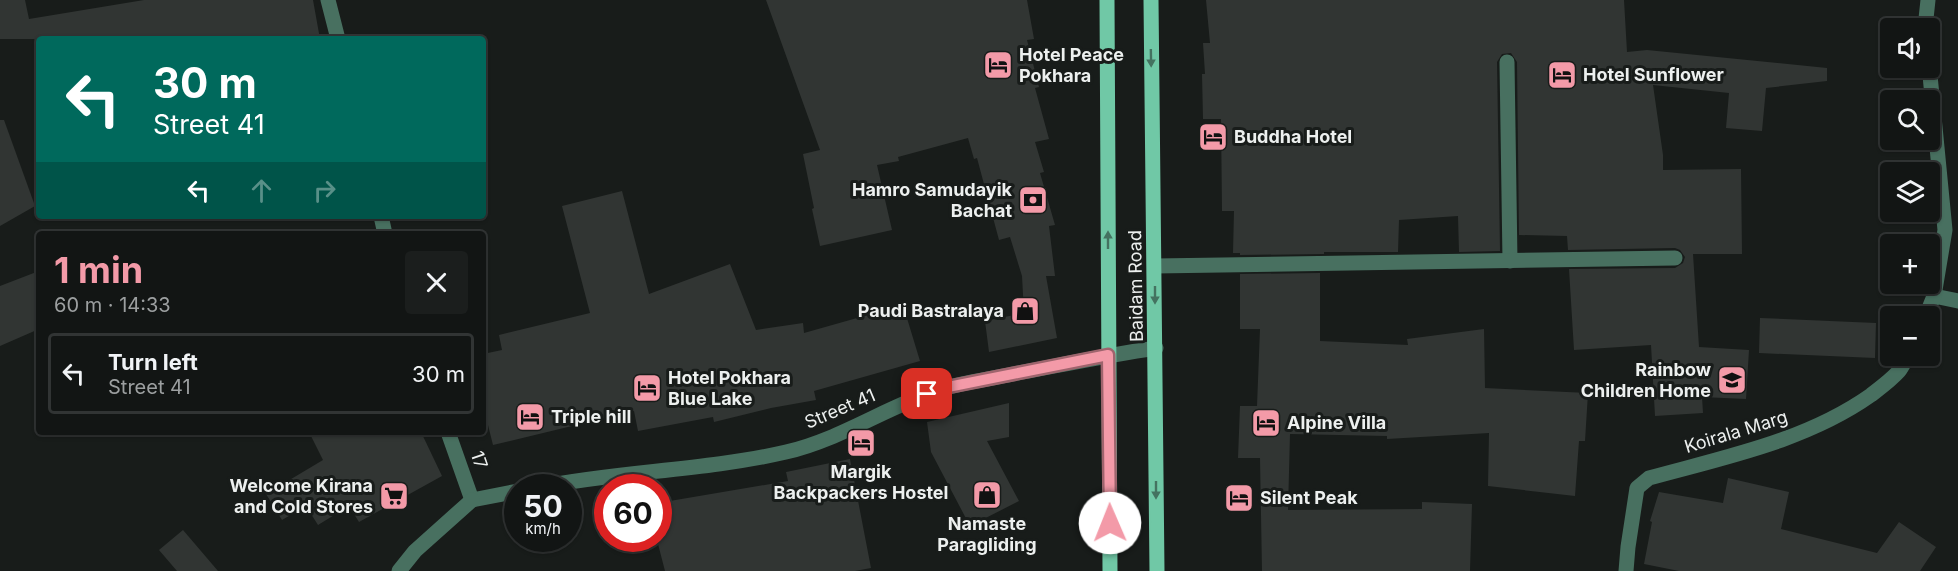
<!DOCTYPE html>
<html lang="en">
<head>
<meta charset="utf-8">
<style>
	:root { --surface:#121514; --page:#1b1e1d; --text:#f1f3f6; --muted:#9c9fa0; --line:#313434; --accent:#f39aa8 }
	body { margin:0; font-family:Inter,sans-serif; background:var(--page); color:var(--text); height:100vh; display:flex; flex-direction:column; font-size:22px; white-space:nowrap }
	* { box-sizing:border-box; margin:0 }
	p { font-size:20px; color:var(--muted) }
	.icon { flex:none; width:33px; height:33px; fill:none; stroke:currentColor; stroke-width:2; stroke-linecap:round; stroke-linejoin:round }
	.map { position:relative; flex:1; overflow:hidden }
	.panel { position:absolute; left:36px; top:231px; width:450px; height:204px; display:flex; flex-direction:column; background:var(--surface); border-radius:6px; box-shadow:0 2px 4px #0004,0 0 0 2px var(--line) }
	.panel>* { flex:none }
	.top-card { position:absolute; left:36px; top:36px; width:450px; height:183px; border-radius:6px; box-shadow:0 2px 4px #0004,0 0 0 2px var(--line); background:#00695c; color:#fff; overflow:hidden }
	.buttons { position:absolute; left:1880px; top:18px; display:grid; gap:12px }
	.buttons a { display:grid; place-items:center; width:60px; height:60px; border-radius:6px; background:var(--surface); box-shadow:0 2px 4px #0004,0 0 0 2px var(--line); font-size:30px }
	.speed { position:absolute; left:504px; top:474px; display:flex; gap:12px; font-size:30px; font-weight:700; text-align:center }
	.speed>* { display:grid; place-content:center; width:78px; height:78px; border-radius:50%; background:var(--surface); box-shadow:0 2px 4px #0004,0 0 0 2px var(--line); line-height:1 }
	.speed small { font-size:15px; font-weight:400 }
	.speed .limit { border:9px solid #d22; background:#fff; color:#111 }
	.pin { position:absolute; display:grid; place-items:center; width:51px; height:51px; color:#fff; margin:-26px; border-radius:12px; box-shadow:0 3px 9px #0006 }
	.me { position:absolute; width:66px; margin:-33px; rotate:359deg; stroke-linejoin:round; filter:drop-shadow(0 0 4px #0008) }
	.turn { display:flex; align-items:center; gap:21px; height:126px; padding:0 18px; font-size:27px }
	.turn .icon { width:78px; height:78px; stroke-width:2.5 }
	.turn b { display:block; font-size:42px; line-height:51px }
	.lanes { display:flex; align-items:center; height:57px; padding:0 18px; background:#0003; justify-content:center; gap:30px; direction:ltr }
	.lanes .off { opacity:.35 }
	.round { display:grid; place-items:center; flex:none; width:63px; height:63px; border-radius:6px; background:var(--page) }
	.overview { display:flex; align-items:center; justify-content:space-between; height:102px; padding:0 18px }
	h1 { font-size:36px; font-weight:700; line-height:45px; color:var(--accent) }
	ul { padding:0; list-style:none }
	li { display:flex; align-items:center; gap:18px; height:81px; margin:0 12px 9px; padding:0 6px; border:3px solid var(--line); border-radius:6px }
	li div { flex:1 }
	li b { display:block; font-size:22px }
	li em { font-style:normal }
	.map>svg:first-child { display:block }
	.building { fill:#313533 }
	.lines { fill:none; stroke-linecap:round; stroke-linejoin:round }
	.minor { stroke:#487060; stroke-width:15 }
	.major { stroke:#70c8a6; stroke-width:15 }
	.oneway { fill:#447260 }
	.route-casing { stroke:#9e646d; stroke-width:15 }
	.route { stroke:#f39aa8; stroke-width:10 }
	.labels { text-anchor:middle; stroke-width:6; stroke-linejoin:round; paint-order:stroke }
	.poi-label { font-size:18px; font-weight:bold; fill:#edf0ef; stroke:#181c1a; text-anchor:start }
	.street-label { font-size:18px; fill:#edf0ef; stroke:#181c1a }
</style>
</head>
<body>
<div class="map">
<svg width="1958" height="571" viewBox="0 0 1958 571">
	<rect width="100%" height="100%" fill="#181c1a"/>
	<g class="building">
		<polygon points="0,0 25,0 29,19 144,0 313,0 320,39 204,39 202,35 186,39 0,39"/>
		<polygon points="766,0 1027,0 1034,39 1027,40 1039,87 1035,88 1049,139 1035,142 1044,172 1040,173 1055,225 1049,226 1055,276 1046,276 1057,338 989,352 985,321 1024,313 1022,276 1010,237 999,240 977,158 974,159 968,138 898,157 899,161 877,165 892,230 820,246 812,209 814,208 803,154 820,150"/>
		<polygon points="1206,0 1624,0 1627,52 1647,50 1827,68 1827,81 1766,88 1762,131 1726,128 1729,93 1653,85 1663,155 1663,170 1741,169 1742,254 1693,254 1699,347 1749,350 1746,399 1702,397 1703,413 1655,416 1651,345 1574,350 1569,269 1675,268 1683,263 1685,257 1680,250 1675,248 1568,250 1567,236 1519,235 1517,62 1511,53 1502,54 1497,62 1500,251 1459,252 1458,216 1399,220 1398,252 1324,252 1324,254 1240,255 1240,253 1233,253 1234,211 1222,211 1221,119 1203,119 1202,74 1205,74 1203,43 1210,43"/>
		<polygon points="0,120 4,120 35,206 0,226"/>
		<polygon points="622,191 649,294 730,264 756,330 803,323 804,333 903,305 920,361 814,391 816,400 771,408 714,422 713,417 638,431 634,411 493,445 483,405 483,354 502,350 499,335 590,313 562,206"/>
		<polygon points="39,271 39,329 0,346 0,286"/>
		<polygon points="1320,273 1320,341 1408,345 1407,339 1484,329 1485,388 1588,393 1585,441 1579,441 1575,496 1488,486 1489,433 1387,439 1387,436 1290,434 1288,510 1422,509 1422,502 1472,504 1470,571 1262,571 1260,458 1238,458 1240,406 1257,406 1260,329 1240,329 1240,274"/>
		<polygon points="1760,318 1876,323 1875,358 1759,353"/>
		<polygon points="1009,403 1009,437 987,441 1019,501 970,526 931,452 927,422"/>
		<polygon points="309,432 421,432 442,476 359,522 349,506 318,525 306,506 282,520 266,494 323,460"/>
		<polygon points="850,459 871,568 855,571 665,571 658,544 658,503 788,481 786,472"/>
		<polygon points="1728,478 1789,492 1781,529 1877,553 1899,522 1936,547 1920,571 1679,571 1644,564 1652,522 1650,521 1659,492 1723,503"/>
		<polygon points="183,530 218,571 177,571 159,550"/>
	</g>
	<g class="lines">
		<g class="minor">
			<polyline points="328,0 338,39"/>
			<polyline points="1925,28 1928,0"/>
			<polyline points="1507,62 1510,261"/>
			<polyline points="381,216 385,234"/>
			<polyline points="1155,266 1675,258"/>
			<polyline points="1934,296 1958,301"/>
			<polyline points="1926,316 1934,296 1945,230 1929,65"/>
			<polyline points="448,432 472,500"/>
			<path d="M535,488c83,-17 169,-17 251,-36 54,-12 103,-47 156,-63 22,-7 48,-10 71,-15 48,-9 95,-19 143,-26"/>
			<polyline points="472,500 518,491"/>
			<polyline points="399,571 415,551 472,500"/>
			<path d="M1626,571l2,-24 9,-59 12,-10c76,-21 157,-37 222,-83 9,-7 20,-15 28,-24 3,-4 6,-10 9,-15"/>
		</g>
		<g class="major">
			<polyline points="1107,0 1110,571"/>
			<polyline points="1151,0 1157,571"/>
		</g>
	</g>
	<defs><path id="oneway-solid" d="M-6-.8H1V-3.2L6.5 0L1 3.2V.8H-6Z" transform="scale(1.5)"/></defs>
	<g class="oneway">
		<use href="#oneway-solid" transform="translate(1151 58) rotate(89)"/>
		<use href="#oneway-solid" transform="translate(1108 240) rotate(-90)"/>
		<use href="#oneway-solid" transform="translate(1155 295) rotate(90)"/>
		<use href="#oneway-solid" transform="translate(1156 490) rotate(90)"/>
	</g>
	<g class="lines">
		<g class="route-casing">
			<polyline id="route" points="927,394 943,388 1108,355 1110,523"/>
		</g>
		<use href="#route" class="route"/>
	</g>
	<defs>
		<g id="hotel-square" transform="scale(1.5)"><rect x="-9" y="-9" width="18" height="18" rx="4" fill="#f39aa8" stroke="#181c1a"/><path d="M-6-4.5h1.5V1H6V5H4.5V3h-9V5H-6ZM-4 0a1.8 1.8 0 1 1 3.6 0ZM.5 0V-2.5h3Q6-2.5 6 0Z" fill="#111"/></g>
		<g id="bank-square" transform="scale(1.5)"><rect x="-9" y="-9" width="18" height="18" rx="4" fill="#f39aa8" stroke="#181c1a"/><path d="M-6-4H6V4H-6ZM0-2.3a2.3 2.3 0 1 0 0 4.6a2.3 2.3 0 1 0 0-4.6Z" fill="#111"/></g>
		<g id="shop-square" transform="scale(1.5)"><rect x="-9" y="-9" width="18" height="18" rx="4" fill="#f39aa8" stroke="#181c1a"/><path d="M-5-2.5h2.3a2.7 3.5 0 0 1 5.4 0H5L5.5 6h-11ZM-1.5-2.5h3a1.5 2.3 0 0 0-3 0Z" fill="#111"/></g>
		<g id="school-square" transform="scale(1.5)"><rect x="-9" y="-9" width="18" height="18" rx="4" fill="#f39aa8" stroke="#181c1a"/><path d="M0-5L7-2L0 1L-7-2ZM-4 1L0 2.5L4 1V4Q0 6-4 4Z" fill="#111"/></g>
		<g id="supermarket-square" transform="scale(1.5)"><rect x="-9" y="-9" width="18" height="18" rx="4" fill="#f39aa8" stroke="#181c1a"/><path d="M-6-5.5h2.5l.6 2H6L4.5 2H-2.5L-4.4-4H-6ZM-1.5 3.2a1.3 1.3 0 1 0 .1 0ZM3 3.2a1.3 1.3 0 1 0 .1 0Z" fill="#111"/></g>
	</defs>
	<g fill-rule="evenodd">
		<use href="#hotel-square" x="998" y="65"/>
		<use href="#hotel-square" x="1562" y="75"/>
		<use href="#hotel-square" x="1213" y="137"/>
		<use href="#bank-square" x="1033" y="200"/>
		<use href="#shop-square" x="1025" y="311"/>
		<use href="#school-square" x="1732" y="380"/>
		<use href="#hotel-square" x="647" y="388"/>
		<use href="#hotel-square" x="530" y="417"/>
		<use href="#hotel-square" x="1266" y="423"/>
		<use href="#hotel-square" x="861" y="443"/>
		<use href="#shop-square" x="987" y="495"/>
		<use href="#supermarket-square" x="394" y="496"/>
		<use href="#hotel-square" x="1239" y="498"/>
	</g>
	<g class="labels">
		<g class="poi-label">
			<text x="1019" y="61">Hotel Peace<tspan x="1019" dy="21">Pokhara</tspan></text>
			<text x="1583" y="81">Hotel Sunflower</text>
			<text x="1234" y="143">Buddha Hotel</text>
			<text x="1012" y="196" text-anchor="end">Hamro Samudayik<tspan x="1012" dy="21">Bachat</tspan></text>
			<text x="1004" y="317" text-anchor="end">Paudi Bastralaya</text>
			<text x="1711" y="376" text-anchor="end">Rainbow<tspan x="1711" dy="21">Children Home</tspan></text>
			<text x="668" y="384">Hotel Pokhara<tspan x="668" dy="21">Blue Lake</tspan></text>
			<text x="551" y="423">Triple hill</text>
			<text x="1287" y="429">Alpine Villa</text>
			<text x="861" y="478" text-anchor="middle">Margik<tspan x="861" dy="21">Backpackers Hostel</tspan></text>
			<text x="373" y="492" text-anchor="end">Welcome Kirana<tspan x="373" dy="21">and Cold Stores</tspan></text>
			<text x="1260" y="504">Silent Peak</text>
			<text x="987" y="530" text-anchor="middle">Namaste<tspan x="987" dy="21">Paragliding</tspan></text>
		</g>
		<g class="street-label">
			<text transform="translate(1136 286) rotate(-91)" y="6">Baidam Road</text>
			<text transform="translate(840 409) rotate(-23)" y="6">Street 41</text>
			<text transform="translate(1736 432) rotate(-17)" y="6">Koirala Marg</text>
			<text transform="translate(479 460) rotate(71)" y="6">17</text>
		</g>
	</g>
</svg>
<div class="buttons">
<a><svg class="icon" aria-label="sound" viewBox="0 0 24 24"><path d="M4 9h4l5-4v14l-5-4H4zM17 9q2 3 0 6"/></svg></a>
<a><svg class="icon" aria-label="search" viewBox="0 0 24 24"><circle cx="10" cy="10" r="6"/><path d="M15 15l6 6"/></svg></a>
<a><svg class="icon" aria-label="layers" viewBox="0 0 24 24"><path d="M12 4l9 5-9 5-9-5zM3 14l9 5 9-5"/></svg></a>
<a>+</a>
<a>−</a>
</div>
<div class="speed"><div>50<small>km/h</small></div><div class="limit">60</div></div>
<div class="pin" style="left:927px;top:394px;background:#d93025"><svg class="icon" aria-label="arrive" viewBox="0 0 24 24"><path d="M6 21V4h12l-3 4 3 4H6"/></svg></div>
<svg class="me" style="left:1110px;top:523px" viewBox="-20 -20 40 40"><circle r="19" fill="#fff"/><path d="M0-13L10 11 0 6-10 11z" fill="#f39aa8"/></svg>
<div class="top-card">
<div class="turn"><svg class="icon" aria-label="left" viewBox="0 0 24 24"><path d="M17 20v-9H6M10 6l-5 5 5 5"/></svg><div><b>30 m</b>Street 41</div></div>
<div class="lanes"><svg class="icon" aria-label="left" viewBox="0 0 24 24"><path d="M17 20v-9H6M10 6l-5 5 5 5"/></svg><svg class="icon off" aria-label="ahead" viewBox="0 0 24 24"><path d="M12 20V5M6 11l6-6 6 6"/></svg><svg class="icon off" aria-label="right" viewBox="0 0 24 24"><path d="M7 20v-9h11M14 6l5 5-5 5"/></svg></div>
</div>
<section class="panel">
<div class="overview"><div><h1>1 min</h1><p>60 m · 14:33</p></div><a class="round"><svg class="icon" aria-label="close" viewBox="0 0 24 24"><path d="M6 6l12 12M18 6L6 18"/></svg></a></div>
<ul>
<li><svg class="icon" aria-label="left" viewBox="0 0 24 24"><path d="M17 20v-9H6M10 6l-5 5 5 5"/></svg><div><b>Turn left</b><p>Street 41</p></div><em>30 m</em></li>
</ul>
</section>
</div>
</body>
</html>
